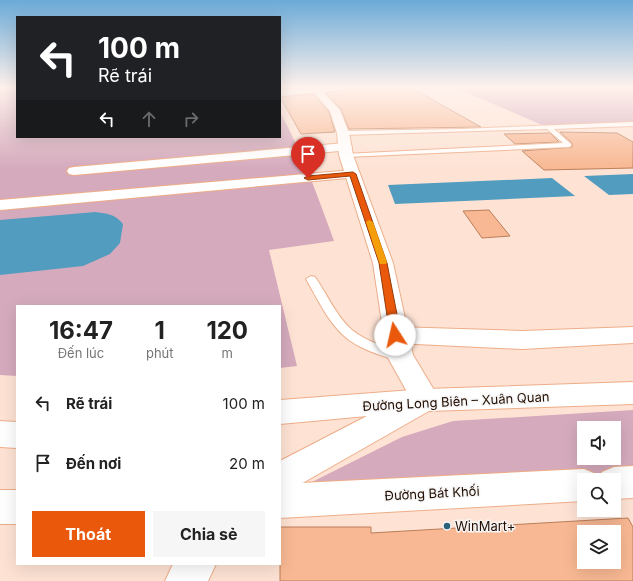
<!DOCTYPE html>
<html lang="vi">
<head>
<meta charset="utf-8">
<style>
	:root { --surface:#fff; --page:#f6f6f6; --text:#222; --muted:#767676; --accent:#ea580c }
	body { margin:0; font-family:Inter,sans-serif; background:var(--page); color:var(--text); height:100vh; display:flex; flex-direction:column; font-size:15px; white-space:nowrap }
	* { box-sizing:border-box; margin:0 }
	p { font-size:13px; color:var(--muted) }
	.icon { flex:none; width:22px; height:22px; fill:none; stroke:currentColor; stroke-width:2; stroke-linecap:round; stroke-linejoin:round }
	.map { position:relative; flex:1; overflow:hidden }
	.side { position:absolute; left:16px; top:305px; width:265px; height:260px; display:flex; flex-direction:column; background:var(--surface); border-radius:0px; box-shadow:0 4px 16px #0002 }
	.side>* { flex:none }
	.guide { position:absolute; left:16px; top:16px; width:265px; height:122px; border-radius:0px; box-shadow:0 4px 16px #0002; background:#202124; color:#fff; overflow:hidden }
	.controls { position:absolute; left:577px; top:421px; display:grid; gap:8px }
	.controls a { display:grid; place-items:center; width:44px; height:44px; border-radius:0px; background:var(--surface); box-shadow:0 4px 16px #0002; font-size:20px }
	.pin { position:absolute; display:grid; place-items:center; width:34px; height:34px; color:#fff; margin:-41px -17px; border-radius:50% 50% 50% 0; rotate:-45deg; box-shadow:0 0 4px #0007 }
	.pin .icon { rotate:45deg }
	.me { position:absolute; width:44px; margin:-22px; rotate:350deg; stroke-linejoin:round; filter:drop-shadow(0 0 3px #0008) }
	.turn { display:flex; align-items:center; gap:14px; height:84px; padding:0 16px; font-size:18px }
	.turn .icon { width:52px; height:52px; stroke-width:2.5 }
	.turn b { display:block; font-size:28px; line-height:34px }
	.lanes { display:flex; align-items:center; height:38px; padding:0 16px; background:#0003; justify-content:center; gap:20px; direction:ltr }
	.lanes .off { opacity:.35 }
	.eta { display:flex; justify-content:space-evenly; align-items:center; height:68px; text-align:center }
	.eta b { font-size:24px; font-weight:700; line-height:28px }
	.cta { display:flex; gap:8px; margin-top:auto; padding:8px 16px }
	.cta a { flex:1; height:46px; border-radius:0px; background:var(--accent); color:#fff; font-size:16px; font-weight:700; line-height:46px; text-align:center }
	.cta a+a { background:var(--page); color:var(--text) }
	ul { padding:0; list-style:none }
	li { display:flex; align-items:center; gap:12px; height:60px; padding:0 16px }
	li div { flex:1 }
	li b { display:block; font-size:15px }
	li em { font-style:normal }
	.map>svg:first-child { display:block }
	.green { fill:#d5aabd; fill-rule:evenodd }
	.water { fill:#519cbf }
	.building { fill:#f8b893; stroke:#ba7e5a; fill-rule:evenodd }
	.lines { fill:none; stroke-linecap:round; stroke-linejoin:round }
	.service-casing { stroke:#edad88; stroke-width:2 }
	.minor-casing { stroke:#edad88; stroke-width:2 }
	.tertiary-casing { stroke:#edad88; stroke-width:2 }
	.primary-casing { stroke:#edad88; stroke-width:2 }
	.service { fill:#fff; fill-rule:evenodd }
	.minor { fill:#fff; fill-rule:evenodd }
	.tertiary { fill:#fff; fill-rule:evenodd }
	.primary { fill:#fff; fill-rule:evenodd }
	.route { fill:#ea580c; stroke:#983908 }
	.slow { fill:#f59e0b }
	.poi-dot { fill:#2a627c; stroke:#f6f6f6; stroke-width:1.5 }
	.labels { text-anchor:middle; stroke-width:3; stroke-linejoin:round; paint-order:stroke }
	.near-street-label { font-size:13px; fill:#240e02; stroke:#f6f6f6 }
	.near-poi-label { font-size:13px; fill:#240e02; stroke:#f6f6f6; text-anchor:start }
</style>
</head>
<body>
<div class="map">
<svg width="633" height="581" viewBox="0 0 633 581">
	<rect width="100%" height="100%" fill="#fee3d4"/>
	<g class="green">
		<path d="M0,87h17v50h263v-25c23,42 38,85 54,129l-65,9 28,116 -17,2v-62h-263v70l-17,-1z"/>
		<polygon points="454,87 633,87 633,124 549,128"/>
		<path d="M633,410v64l-347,21 116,-58 51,-16zM584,428h30v30h-30z"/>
	</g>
	<g class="water">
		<polygon points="633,174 633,194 609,195 584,176"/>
		<polygon points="552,178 575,196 395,204 388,185"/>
		<path d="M96,212c12,2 19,2 27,12l-3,19 -10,11 -27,12 -83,9v-55z"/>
	</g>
	<g class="building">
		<polygon points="348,87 410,87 481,127 349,129 341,109 326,93 342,91"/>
		<polygon points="313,94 329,112 335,132 301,134 280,97"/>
		<polygon points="560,132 617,133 633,142 633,168 544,170 522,151 572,147 572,143"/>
		<polygon points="550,133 559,142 515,144 504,134"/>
		<polygon points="489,210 510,236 482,238 463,211"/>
		<path d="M628,518l5,9v54h-353v-54h91v6zM584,532h30v30h-30z"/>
	</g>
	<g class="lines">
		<g class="service-casing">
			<g id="service">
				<polygon points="633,122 633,126 554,129 571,144 571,146 569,147 346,157 344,156 344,154 563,143 547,129 343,135 340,133 343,131 460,129"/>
				<path d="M311,276l4,1c12,17 21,39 37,53 15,12 34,17 52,23l2,3 -2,3 -5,2c-19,-6 -41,-12 -56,-26 -16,-15 -26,-37 -37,-56z"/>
			</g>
		</g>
		<g class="minor-casing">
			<g id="minor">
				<polygon points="317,87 347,87 342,90 280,96 280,90"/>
				<polygon points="345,143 350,144 352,147 350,150 74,175 69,174 67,171 69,168 74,167"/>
				<polygon points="353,170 358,171 360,174 358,177 0,210 0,200"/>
				<polygon points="395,327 522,331 633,327 633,343 522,349 395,343 386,341 383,335 386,329"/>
				<polygon points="633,466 633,498 614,499 614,480 584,480 584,501 280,518 280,484 584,469 596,474 599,479 602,472 614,467"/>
				<rect x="0" y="490" width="17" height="34"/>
				<polygon points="173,564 216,564 208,581 165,581"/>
			</g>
		</g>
		<g class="tertiary-casing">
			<polygon id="tertiary" points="309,87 318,87 340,110 349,133 353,155 393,263 413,355 440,400 436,408 426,411 416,408 387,356 373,263 339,155 337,133 330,111"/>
		</g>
		<g class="primary-casing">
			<g id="primary">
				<polygon points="633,382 633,404 429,411 292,489 280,493 280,461 367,416 280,424 280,400 426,389"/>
				<polygon points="0,421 17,422 17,448 0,447"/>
			</g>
		</g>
		<use href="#service" class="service"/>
		<use href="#minor" class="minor"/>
		<use href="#tertiary" class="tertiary"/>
		<use href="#primary" class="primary"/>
	</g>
	<linearGradient id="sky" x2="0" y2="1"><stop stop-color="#6baad8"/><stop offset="0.52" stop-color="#fff2ec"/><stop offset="1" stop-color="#fff2ec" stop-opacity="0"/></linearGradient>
	<rect width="633" height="168" fill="url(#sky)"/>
	<polygon class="route" points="353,172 356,174 387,263 401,335 395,338 390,335 379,263 350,176 308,180 304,178 308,176"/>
	<polygon class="slow" points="369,220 373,222 387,262 386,264 380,264 379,262 366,222"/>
	<circle class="poi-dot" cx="447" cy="526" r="4"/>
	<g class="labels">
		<g class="near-street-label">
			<text transform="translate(456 401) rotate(-3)" y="5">Đường Long Biên – Xuân Quan</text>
			<text transform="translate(432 493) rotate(-3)" y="5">Đường Bát Khối</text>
		</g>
		<g class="near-poi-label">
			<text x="455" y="531">WinMart+</text>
		</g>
	</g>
</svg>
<div class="controls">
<a><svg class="icon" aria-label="sound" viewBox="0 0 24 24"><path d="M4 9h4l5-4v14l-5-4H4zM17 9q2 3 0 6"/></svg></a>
<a><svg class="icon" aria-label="search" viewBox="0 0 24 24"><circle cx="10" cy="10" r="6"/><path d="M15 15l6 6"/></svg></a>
<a><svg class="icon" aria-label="layers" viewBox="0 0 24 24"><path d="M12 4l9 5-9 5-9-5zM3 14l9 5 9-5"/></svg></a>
</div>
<div class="pin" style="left:308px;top:178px;background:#d93025"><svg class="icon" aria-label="arrive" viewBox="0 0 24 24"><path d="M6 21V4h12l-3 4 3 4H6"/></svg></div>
<svg class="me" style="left:395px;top:335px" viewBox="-20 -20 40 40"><circle r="19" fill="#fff"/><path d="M0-13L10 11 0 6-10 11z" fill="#ea580c"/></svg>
<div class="guide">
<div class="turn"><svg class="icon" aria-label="left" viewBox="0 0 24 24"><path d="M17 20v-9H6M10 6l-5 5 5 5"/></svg><div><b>100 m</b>Rẽ trái</div></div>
<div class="lanes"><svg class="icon" aria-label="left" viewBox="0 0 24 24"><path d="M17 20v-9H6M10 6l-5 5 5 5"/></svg><svg class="icon off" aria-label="ahead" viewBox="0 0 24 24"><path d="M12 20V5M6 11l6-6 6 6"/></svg><svg class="icon off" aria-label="right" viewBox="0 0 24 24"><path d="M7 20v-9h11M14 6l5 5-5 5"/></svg></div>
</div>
<section class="side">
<div class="eta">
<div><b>16:47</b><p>Đến lúc</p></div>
<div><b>1</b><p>phút</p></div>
<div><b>120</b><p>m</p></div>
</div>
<ul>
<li><svg class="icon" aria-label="left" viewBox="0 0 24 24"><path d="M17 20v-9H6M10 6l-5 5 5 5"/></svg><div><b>Rẽ trái</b></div><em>100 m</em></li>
<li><svg class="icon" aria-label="arrive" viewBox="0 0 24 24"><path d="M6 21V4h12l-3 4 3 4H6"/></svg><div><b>Đến nơi</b></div><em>20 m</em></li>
</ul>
<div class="cta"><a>Thoát</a><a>Chia sẻ</a></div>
</section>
</div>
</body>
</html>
